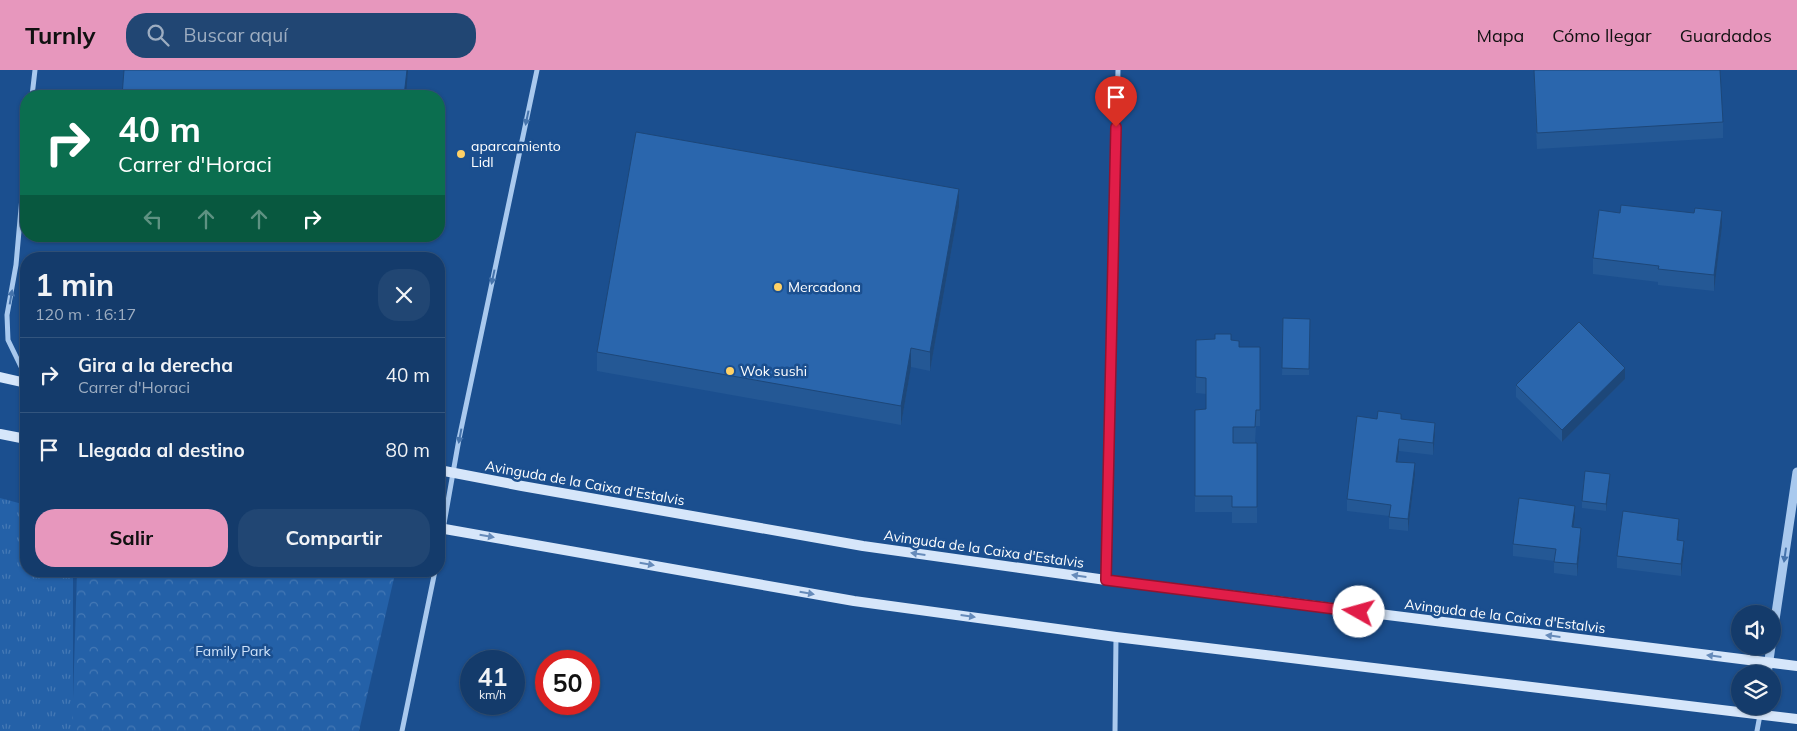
<!DOCTYPE html>
<html lang="es">
<head>
<meta charset="utf-8">
<style>
	:root { --surface:#143b6b; --page:#214673; --text:#f1f3f6; --muted:#9dadc1; --line:#33557e; --accent:#e797bd }
	body { margin:0; font-family:Mulish,sans-serif; background:var(--page); color:var(--text); height:100vh; display:flex; flex-direction:column; font-size:19px; white-space:nowrap }
	* { box-sizing:border-box; margin:0 }
	p { font-size:16px; color:var(--muted) }
	.icon { flex:none; width:28px; height:28px; fill:none; stroke:currentColor; stroke-width:2; stroke-linecap:round; stroke-linejoin:round }
	.map { position:relative; flex:1; overflow:hidden }
	.panel { position:absolute; left:20px; top:182px; width:425px; height:325px; display:flex; flex-direction:column; background:var(--surface); border-radius:20px; box-shadow:0 1px 4px #0004,0 0 0 1px var(--line) }
	.panel>* { flex:none }
	.guide { position:absolute; left:20px; top:20px; width:425px; height:152px; border-radius:20px; box-shadow:0 1px 4px #0004,0 0 0 1px var(--line); background:#0b6e4f; color:#fff; overflow:hidden }
	.fabs { position:absolute; left:1731px; top:535px; display:grid; gap:10px }
	.fabs a { display:grid; place-items:center; width:50px; height:50px; border-radius:50%; background:var(--surface); box-shadow:0 1px 4px #0004,0 0 0 1px var(--line); font-size:25px }
	.speed { position:absolute; left:460px; top:580px; display:flex; gap:10px; font-size:25px; font-weight:700; text-align:center }
	.speed>* { display:grid; place-content:center; width:65px; height:65px; border-radius:50%; background:var(--surface); box-shadow:0 1px 4px #0004,0 0 0 1px var(--line); line-height:1 }
	.speed small { font-size:12px; font-weight:400 }
	.speed .limit { border:8px solid #d22; background:#fff; color:#111 }
	.pin { position:absolute; display:grid; place-items:center; width:42px; height:42px; color:#fff; margin:-51px -21px; border-radius:50% 50% 50% 0; rotate:-45deg; box-shadow:0 0 5px #0007 }
	.pin .icon { rotate:45deg }
	.me { position:absolute; width:55px; margin:-28px; rotate:277deg; stroke-linejoin:round; filter:drop-shadow(0 0 4px #0008) }
	.turn { display:flex; align-items:center; gap:18px; height:105px; padding:0 15px; font-size:22px }
	.turn .icon { width:65px; height:65px; stroke-width:2.5 }
	.turn b { display:block; font-size:35px; line-height:42px }
	.lanes { display:flex; align-items:center; height:48px; padding:0 15px; background:#0003; justify-content:center; gap:25px; direction:ltr }
	.lanes .off { opacity:.35 }
	.round { display:grid; place-items:center; flex:none; width:52px; height:52px; border-radius:20px; background:var(--page) }
	.overview { display:flex; align-items:center; justify-content:space-between; height:85px; padding:0 15px }
	h1 { font-size:30px; font-weight:700; line-height:38px }
	.action { display:flex; gap:10px; margin-top:auto; padding:10px 15px }
	.action a { flex:1; height:58px; border-radius:20px; background:var(--accent); color:#111; font-size:20px; font-weight:700; line-height:58px; text-align:center }
	.action a+a { background:var(--page); color:var(--text) }
	ul { padding:0; list-style:none }
	li { display:flex; align-items:center; gap:15px; height:75px; padding:0 15px; border-top:1px solid var(--line) }
	li div { flex:1 }
	li b { display:block; font-size:19px }
	li em { font-style:normal }
	header { display:flex; align-items:center; gap:30px; box-sizing:border-box; height:70px; padding:0 25px; background:var(--accent); color:#111 }
	header strong { font-size:24px }
	nav { display:flex; gap:28px; margin-inline-start:auto; font-size:18px }
	.search { width:350px; height:45px; background:var(--page); display:flex; align-items:center; gap:12px; box-sizing:border-box; padding:0 18px; border-radius:20px; color:var(--muted); font-size:19px }
	.map>svg:first-child { display:block }
	.grass { fill:url(#grass-tufts) }
	.park { fill:url(#park-crowns) }
	.lines { fill:none; stroke-linecap:round; stroke-linejoin:round }
	.minor { stroke:#a9c9ee; stroke-width:5 }
	.tertiary { stroke:#a9c9ee; stroke-width:9 }
	.secondary { stroke:#d6e6fa; stroke-width:10 }
	.wall { fill:#245895 }
	.shaded-wall { fill:#1d4779 }
	.building { fill:#2a66ad; stroke:#1d4779 }
	.oneway { fill:#4674ac }
	.oneway2 { fill:#668bba }
	.route-casing { stroke:#92132f; stroke-width:12 }
	.route { stroke:#e11d48; stroke-width:9 }
	.poi-dot { fill:#ffd166; stroke:#1b4f8f; stroke-width:2 }
	.labels { text-anchor:middle; stroke-width:5; stroke-linejoin:round; paint-order:stroke }
	.poi-label { font-size:14px; fill:#fff; stroke:#1b4f8f; text-anchor:start }
	.street-label { font-size:14px; fill:#fff; stroke:#1b4f8f }
	.park-label { font-size:14px; fill:#cfe3fa; stroke:#1b4f8f }
</style>
</head>
<body>
<header>
<strong>Turnly</strong>
<div class="search"><svg class="icon" aria-label="search" viewBox="0 0 24 24"><circle cx="10" cy="10" r="6"/><path d="M15 15l6 6"/></svg>Buscar aquí</div>
<nav><a>Mapa</a><a>Cómo llegar</a><a>Guardados</a></nav>
</header>
<div class="map">
<svg width="1797" height="661" viewBox="0 0 1797 661">
	<defs>
		<pattern id="grass-tufts" width="24" height="20" patternUnits="userSpaceOnUse" patternTransform="scale(1.25)"><rect width="24" height="20" fill="#2461a8"/><path d="M3 7l-1-3M5 7V3M7 7l1-3M15 17l-1-3M17 17v-4M19 17l1-3" fill="none" stroke="#4579b5"/></pattern>
		<pattern id="park-crowns" width="20" height="18" patternUnits="userSpaceOnUse" patternTransform="scale(1.25)"><rect width="20" height="18" fill="#2461a8"/><path d="M2 6a3 3 0 1 1 6 0M12 15a3 3 0 1 1 6 0" fill="none" stroke="#4579b5"/></pattern>
	</defs>
	<rect width="100%" height="100%" fill="#1b4f8f"/>
	<polygon class="grass" points="0,428 26,435 26,501 73,501 73,661 0,661"/>
	<polygon class="park" points="77,501 362,501 394,508 359,661 72,661"/>
	<g class="lines">
		<g class="minor">
			<polyline points="32,26 35,0"/>
			<polyline points="26,82 16,195 7,245 8,270 26,307"/>
			<polyline points="439,482 459,369 537,0"/>
			<polyline points="1106,510 1118,0"/>
			<polyline points="402,661 435,501"/>
			<polyline points="1115,661 1116,567"/>
			<polyline points="1757,661 1760,645"/>
		</g>
		<g class="tertiary">
			<polyline points="1772,570 1797,402"/>
			<polyline points="1767,604 1771,576"/>
		</g>
		<g class="secondary">
			<polyline points="0,307 26,313"/>
			<polyline points="0,364 26,369"/>
			<polyline points="439,400 522,416 863,476 1106,510 1797,596"/>
			<polyline points="439,458 854,531 1116,567 1797,649"/>
		</g>
	</g>
	<g class="wall">
		<polygon points="1534,0 1723,52 1723,68 1537,79 1534,13"/>
		<polygon points="959,137 930,301 911,297 901,355 597,301 597,282"/>
		<polygon points="1620,143 1694,143 1722,157 1714,221 1658,215 1658,212 1593,204 1593,188"/>
		<polygon points="1283,248 1310,249 1309,305 1282,305"/>
		<polygon points="1215,269 1231,270 1239,277 1260,277 1260,356 1256,356 1255,373 1257,373 1257,453 1232,453 1232,442 1195,442 1195,340 1206,339 1206,324 1196,323 1196,270"/>
		<polygon points="1625,309 1562,372 1516,327 1516,315"/>
		<polygon points="1377,349 1401,349 1435,365 1433,385 1399,381 1398,392 1415,405 1408,461 1389,459 1389,446 1347,441 1347,429"/>
		<polygon points="1610,410 1606,441 1582,438 1582,431"/>
		<polygon points="1575,447 1574,457 1581,469 1577,506 1554,503 1554,491 1513,486 1513,474"/>
		<polygon points="1679,461 1678,470 1684,482 1681,506 1617,498 1617,486"/>
	</g>
	<g class="shaded-wall">
		<polygon points="407,0 408,0 406,26 404,26"/>
		<polygon points="959,119 959,137 930,301 930,282"/>
		<polygon points="1722,141 1722,157 1714,221 1714,205"/>
		<polygon points="911,278 911,297 901,355 901,336"/>
		<polygon points="1625,298 1625,309 1562,372 1562,360"/>
		<polygon points="1435,353 1435,365 1433,385 1433,373"/>
		<polygon points="1399,369 1399,381 1396,403 1396,392"/>
		<polygon points="1415,393 1415,405 1408,461 1408,449"/>
		<polygon points="1610,404 1610,410 1606,441 1606,434"/>
		<polygon points="1575,436 1575,447 1572,469 1572,457"/>
		<polygon points="1679,449 1679,461 1677,481 1677,470"/>
		<polygon points="1581,458 1581,469 1577,506 1577,494"/>
		<polygon points="1684,471 1684,482 1681,506 1681,494"/>
	</g>
	<g class="building">
		<polygon points="124,0 407,0 404,26 122,26"/>
		<polygon points="1534,0 1720,0 1723,52 1537,63"/>
		<polygon points="636,62 959,119 930,282 911,278 901,336 597,282"/>
		<polygon points="1621,135 1694,143 1695,138 1722,141 1714,205 1658,199 1659,196 1593,188 1599,140 1620,143"/>
		<polygon points="1283,248 1310,249 1309,299 1282,298"/>
		<polygon points="1579,252 1625,298 1562,360 1516,315"/>
		<polygon points="1215,264 1231,264 1231,270 1239,271 1239,277 1260,277 1260,340 1256,340 1255,357 1233,357 1233,373 1257,373 1257,437 1232,437 1232,426 1195,426 1195,340 1206,339 1206,308 1196,307 1196,270 1215,269"/>
		<polygon points="1378,341 1401,344 1401,349 1435,353 1433,373 1399,369 1396,392 1415,393 1408,449 1389,447 1391,435 1347,429 1357,346 1377,349"/>
		<polygon points="1585,401 1610,404 1606,434 1582,431"/>
		<polygon points="1519,428 1575,436 1572,457 1581,458 1577,494 1554,492 1556,479 1513,474"/>
		<polygon points="1623,441 1679,449 1677,470 1684,471 1681,494 1617,486"/>
	</g>
	<defs><path id="oneway-solid" d="M-6-.8H1V-3.2L6.5 0L1 3.2V.8H-6Z" transform="scale(1.25)"/></defs>
	<g class="oneway">
		<use href="#oneway-solid" transform="translate(527 48) rotate(102)"/>
		<use href="#oneway-solid" transform="translate(493 207) rotate(102)"/>
		<use href="#oneway-solid" transform="translate(11 227) rotate(-80)"/>
		<use href="#oneway-solid" transform="translate(460 366) rotate(101)"/>
		<use href="#oneway-solid" transform="translate(1785 485) rotate(98)"/>
	</g>
	<g class="oneway2">
		<use href="#oneway-solid" transform="translate(487 466) rotate(10)"/>
		<use href="#oneway-solid" transform="translate(918 484) rotate(-172)"/>
		<use href="#oneway-solid" transform="translate(647 494) rotate(10)"/>
		<use href="#oneway-solid" transform="translate(1079 506) rotate(-172)"/>
		<use href="#oneway-solid" transform="translate(807 523) rotate(10)"/>
		<use href="#oneway-solid" transform="translate(968 546) rotate(8)"/>
		<use href="#oneway-solid" transform="translate(1553 566) rotate(-173)"/>
		<use href="#oneway-solid" transform="translate(1714 586) rotate(-173)"/>
	</g>
	<g class="lines">
		<g class="route-casing">
			<polyline id="route" points="1116,57 1106,510 1359,542"/>
		</g>
		<use href="#route" class="route"/>
	</g>
	<g class="poi-dot">
		<circle cx="461" cy="84" r="5"/>
		<circle cx="778" cy="217" r="5"/>
		<circle cx="730" cy="301" r="5"/>
	</g>
	<g class="labels">
		<g class="poi-label">
			<text x="471" y="81">aparcamiento<tspan x="471" dy="16">Lidl</tspan></text>
			<text x="788" y="222">Mercadona</text>
			<text x="740" y="306">Wok sushi</text>
		</g>
		<g class="street-label">
			<text transform="translate(585 413) rotate(10)" y="5">Avinguda de la Caixa d'Estalvis</text>
			<text transform="translate(984 479) rotate(8)" y="5">Avinguda de la Caixa d'Estalvis</text>
			<text transform="translate(1505 546) rotate(7)" y="5">Avinguda de la Caixa d'Estalvis</text>
		</g>
		<g class="park-label">
			<text x="233" y="586">Family Park</text>
		</g>
	</g>
</svg>
<div class="fabs">
<a><svg class="icon" aria-label="sound" viewBox="0 0 24 24"><path d="M4 9h4l5-4v14l-5-4H4zM17 9q2 3 0 6"/></svg></a>
<a><svg class="icon" aria-label="layers" viewBox="0 0 24 24"><path d="M12 4l9 5-9 5-9-5zM3 14l9 5 9-5"/></svg></a>
</div>
<div class="speed"><div>41<small>km/h</small></div><div class="limit">50</div></div>
<div class="pin" style="left:1116px;top:57px;background:#d93025"><svg class="icon" aria-label="arrive" viewBox="0 0 24 24"><path d="M6 21V4h12l-3 4 3 4H6"/></svg></div>
<svg class="me" style="left:1359px;top:542px" viewBox="-20 -20 40 40"><circle r="19" fill="#fff"/><path d="M0-13L10 11 0 6-10 11z" fill="#e11d48"/></svg>
<div class="guide">
<div class="turn"><svg class="icon" aria-label="right" viewBox="0 0 24 24"><path d="M7 20v-9h11M14 6l5 5-5 5"/></svg><div><b>40 m</b>Carrer d'Horaci</div></div>
<div class="lanes"><svg class="icon off" aria-label="left" viewBox="0 0 24 24"><path d="M17 20v-9H6M10 6l-5 5 5 5"/></svg><svg class="icon off" aria-label="ahead" viewBox="0 0 24 24"><path d="M12 20V5M6 11l6-6 6 6"/></svg><svg class="icon off" aria-label="ahead" viewBox="0 0 24 24"><path d="M12 20V5M6 11l6-6 6 6"/></svg><svg class="icon" aria-label="right" viewBox="0 0 24 24"><path d="M7 20v-9h11M14 6l5 5-5 5"/></svg></div>
</div>
<section class="panel">
<div class="overview"><div><h1>1 min</h1><p>120 m · 16:17</p></div><a class="round"><svg class="icon" aria-label="close" viewBox="0 0 24 24"><path d="M6 6l12 12M18 6L6 18"/></svg></a></div>
<ul>
<li><svg class="icon" aria-label="right" viewBox="0 0 24 24"><path d="M7 20v-9h11M14 6l5 5-5 5"/></svg><div><b>Gira a la derecha</b><p>Carrer d'Horaci</p></div><em>40 m</em></li>
<li><svg class="icon" aria-label="arrive" viewBox="0 0 24 24"><path d="M6 21V4h12l-3 4 3 4H6"/></svg><div><b>Llegada al destino</b></div><em>80 m</em></li>
</ul>
<div class="action"><a>Salir</a><a>Compartir</a></div>
</section>
</div>
</body>
</html>
